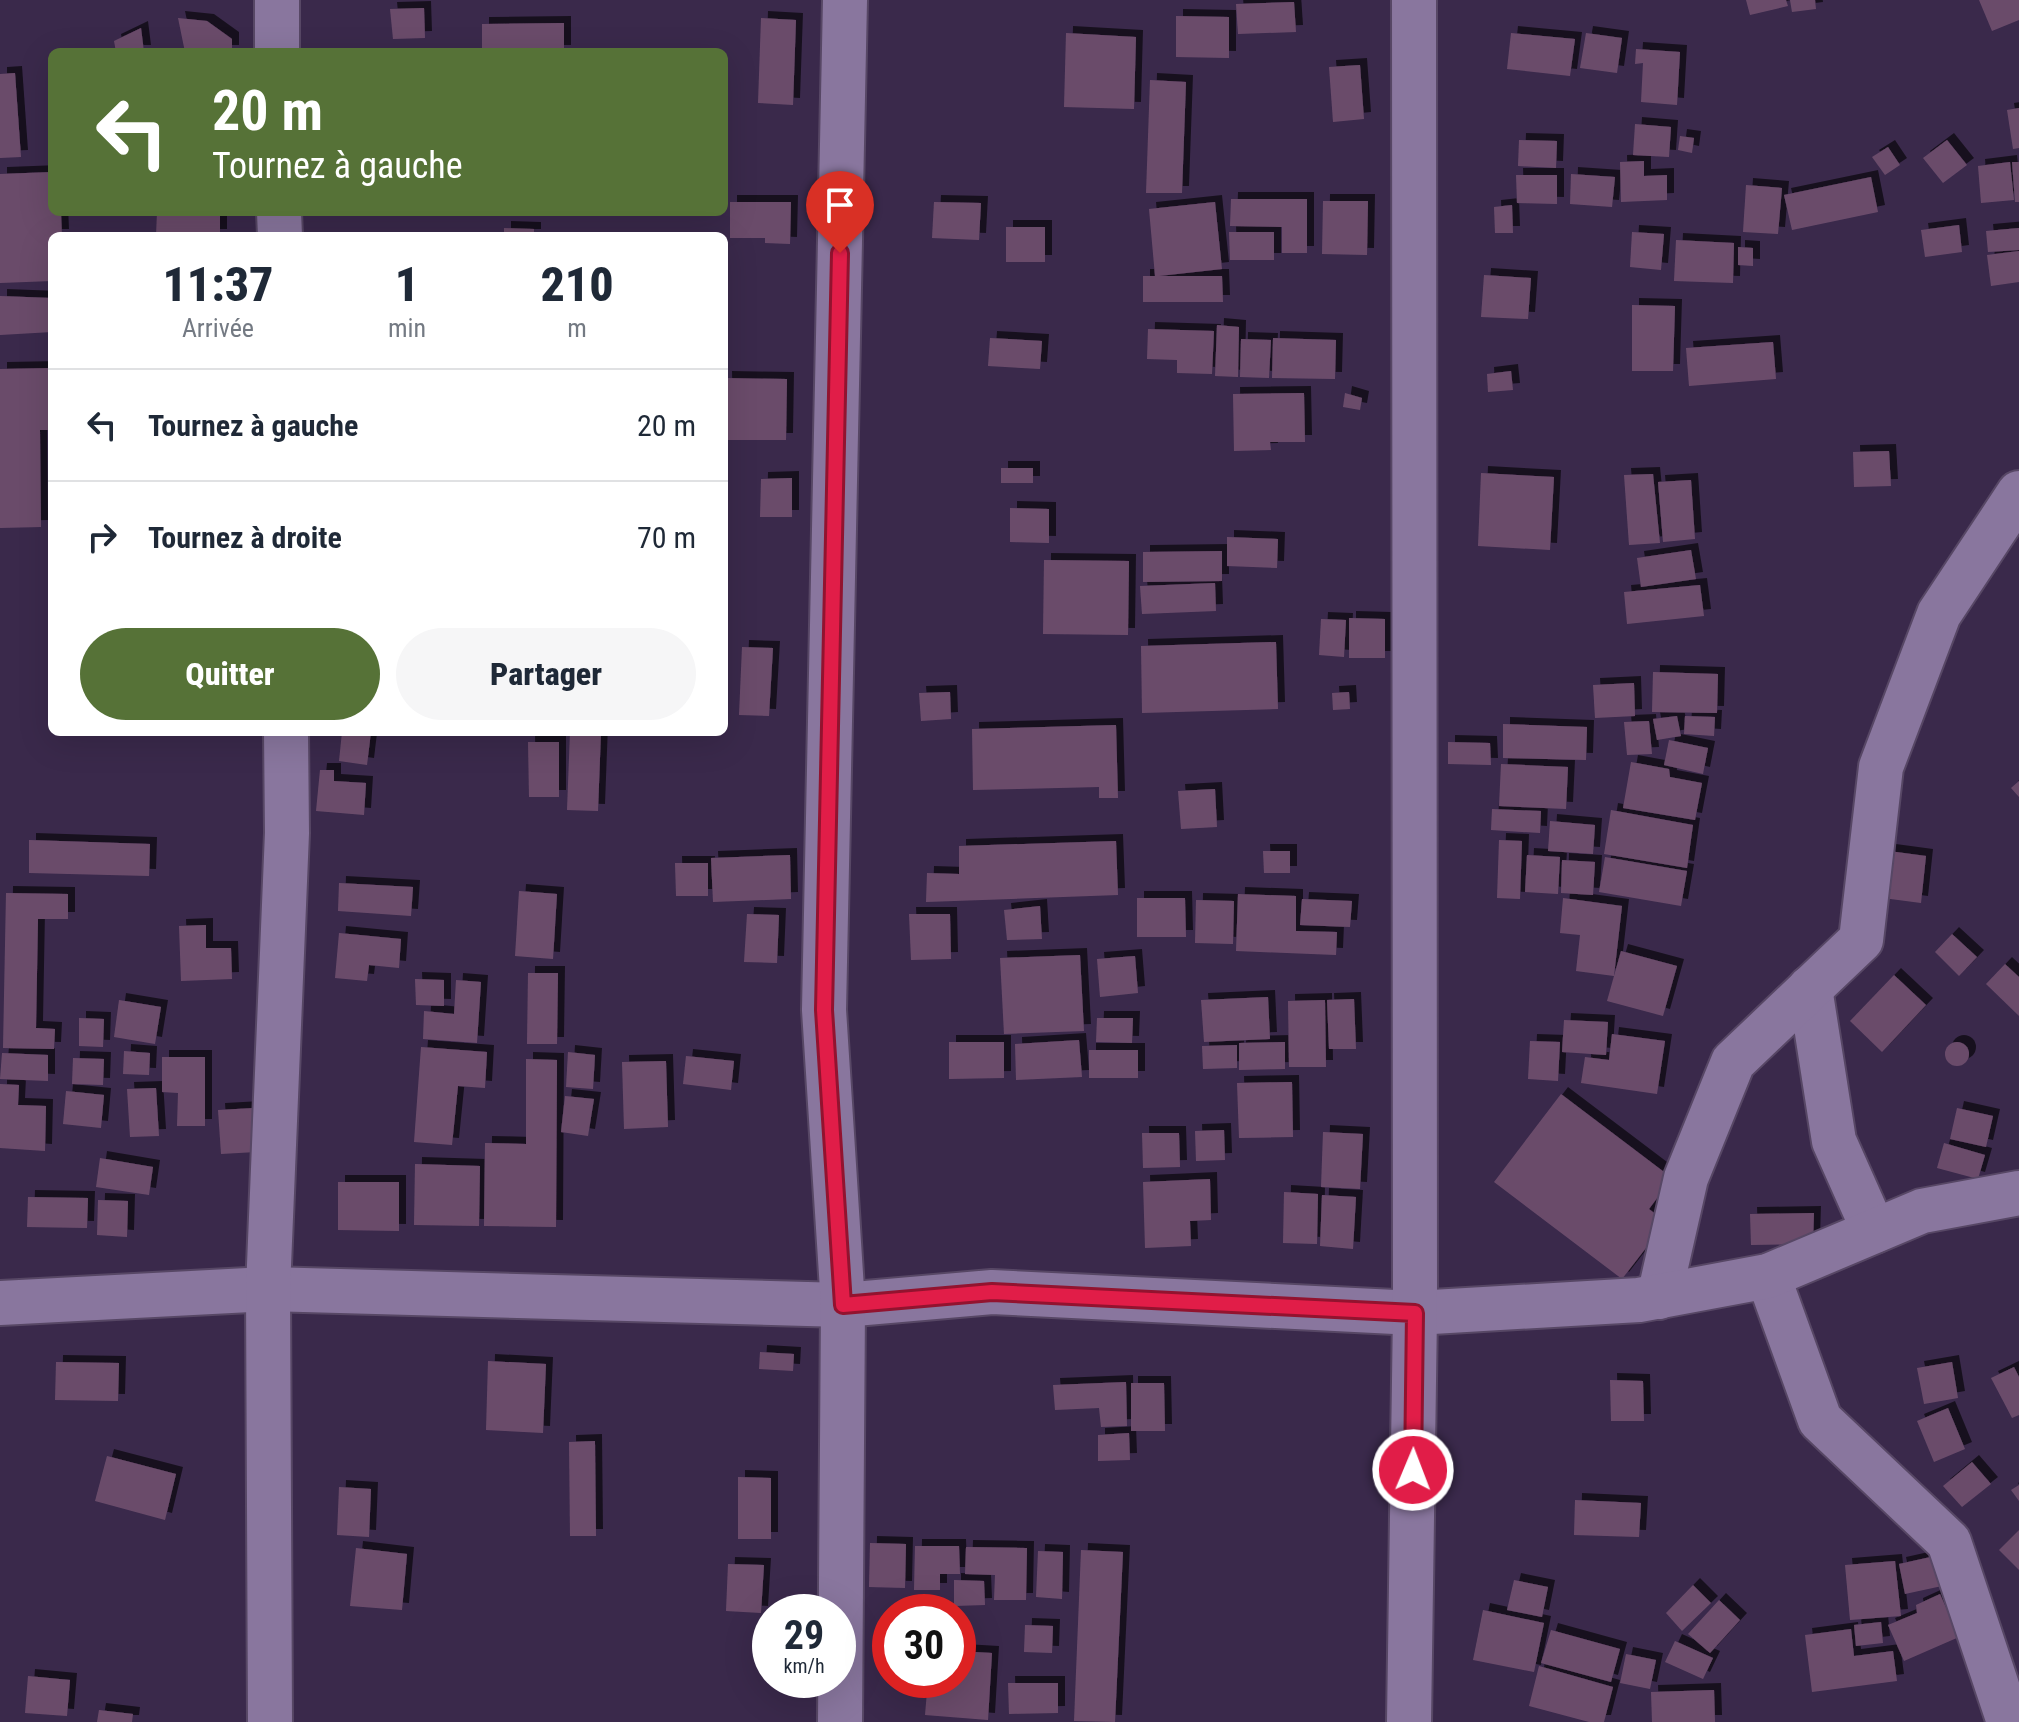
<!DOCTYPE html>
<html lang="fr">
<head>
<meta charset="utf-8">
<style>
	:root { --surface:#fff; --page:#f6f6f7; --text:#1f2937; --muted:#747a83; --line:#e0e1e3; --accent:#567237 }
	body { margin:0; font-family:"Roboto Condensed",sans-serif; background:var(--page); color:var(--text); height:100vh; display:flex; flex-direction:column; font-size:30px; white-space:nowrap }
	* { box-sizing:border-box; margin:0 }
	p { font-size:26px; color:var(--muted) }
	.icon { flex:none; width:44px; height:44px; fill:none; stroke:currentColor; stroke-width:2; stroke-linecap:round; stroke-linejoin:round }
	.map { position:relative; flex:1; overflow:hidden }
	.side { position:absolute; left:48px; top:232px; width:680px; height:504px; display:flex; flex-direction:column; background:var(--surface); border-radius:12px; box-shadow:0 8px 32px #0002 }
	.side>* { flex:none }
	.hud { position:absolute; left:48px; top:48px; width:680px; height:168px; border-radius:12px; box-shadow:0 8px 32px #0002; background:#567237; color:#fff; overflow:hidden }
	.speed { position:absolute; left:752px; top:1594px; display:flex; gap:16px; font-size:40px; font-weight:700; text-align:center }
	.speed>* { display:grid; place-content:center; width:104px; height:104px; border-radius:50%; background:var(--surface); box-shadow:0 8px 32px #0002; line-height:1 }
	.speed small { font-size:20px; font-weight:400 }
	.speed .limit { border:12px solid #d22; background:#fff; color:#111 }
	.pin { position:absolute; display:grid; place-items:center; width:68px; height:68px; color:#fff; margin:-82px -34px; border-radius:50% 50% 50% 0; rotate:-45deg; box-shadow:0 0 8px #0007 }
	.pin .icon { rotate:45deg }
	.me { position:absolute; width:88px; margin:-44px; rotate:1deg; stroke-linejoin:round; filter:drop-shadow(0 0 6px #0008) }
	.turn { display:flex; align-items:center; gap:28px; height:168px; padding:0 32px; font-size:36px }
	.turn .icon { width:104px; height:104px; stroke-width:2.5 }
	.turn b { display:block; font-size:56px; line-height:68px }
	.eta { display:flex; justify-content:space-evenly; align-items:center; height:136px; text-align:center }
	.eta b { font-size:48px; font-weight:800; line-height:56px }
	.cta { display:flex; gap:16px; margin-top:auto; padding:16px 32px }
	.cta a { flex:1; height:92px; border-radius:48px; background:var(--accent); color:#fff; font-size:32px; font-weight:800; line-height:92px; text-align:center }
	.cta a+a { background:var(--page); color:var(--text) }
	ul { padding:0; list-style:none }
	li { display:flex; align-items:center; gap:24px; height:112px; padding:0 32px; border-top:2px solid var(--line) }
	li div { flex:1 }
	li b { display:block; font-size:30px }
	li em { font-style:normal }
	.map>svg:first-child { display:block }
	.building { fill:#6b4c6b; filter:url(#shadow) }
	.lines { fill:none; stroke-linecap:round; stroke-linejoin:round }
	.street-casing { stroke:#574765; stroke-width:48 }
	.street { stroke:#89769e; stroke-width:44 }
	.route-casing { stroke:#92132f; stroke-width:20 }
	.route { stroke:#e11d48; stroke-width:14 }
</style>
</head>
<body>
<div class="map">
<svg width="2019" height="1722" viewBox="0 0 2019 1722">
	<defs>
		<filter id="shadow"><feDropShadow dx="7" dy="-7" stdDeviation="0" flood-color="#0009"/></filter>
	</defs>
	<rect width="100%" height="100%" fill="#3a294b"/>
	<g class="building">
		<polygon points="1746,0 1786,0 1788,6 1750,15"/>
		<polygon points="1790,0 1815,0 1816,9 1792,12"/>
		<polygon points="1979,0 2019,0 2019,20 1992,31"/>
		<polygon points="1294,2 1296,32 1238,34 1236,4"/>
		<polygon points="424,8 425,38 393,39 390,9"/>
		<polygon points="1176,16 1229,17 1229,58 1176,57"/>
		<polygon points="178,18 207,21 232,39 232,52 185,52"/>
		<polygon points="761,18 796,20 793,105 758,103"/>
		<polygon points="564,23 564,52 482,52 482,24"/>
		<polygon points="141,28 144,52 116,52 114,41"/>
		<polygon points="1066,33 1136,37 1134,109 1064,107"/>
		<polygon points="1511,33 1575,39 1570,76 1507,69"/>
		<polygon points="1586,33 1622,38 1617,73 1580,68"/>
		<polygon points="1636,49 1680,52 1677,105 1641,102 1643,63 1635,64"/>
		<polygon points="1360,65 1364,119 1333,122 1329,67"/>
		<polygon points="15,73 21,157 0,158 0,74"/>
		<polygon points="1150,80 1186,82 1182,193 1146,193"/>
		<polygon points="2019,108 2019,148 2013,149 2007,110"/>
		<polygon points="1635,124 1671,127 1669,157 1633,155"/>
		<polygon points="1680,136 1694,138 1692,153 1678,150"/>
		<polygon points="1519,140 1557,141 1556,168 1518,166"/>
		<polygon points="1947,140 1967,165 1943,183 1923,158"/>
		<polygon points="1888,147 1900,165 1885,175 1872,157"/>
		<polygon points="1644,161 1644,176 1667,175 1667,200 1621,202 1620,162"/>
		<polygon points="2010,162 2014,200 1981,203 1978,166"/>
		<polygon points="2012,162 2019,162 2019,202 2015,202"/>
		<polygon points="52,172 52,212 61,212 62,236 52,236 52,281 0,283 0,174"/>
		<polygon points="1571,174 1615,177 1612,207 1570,204"/>
		<polygon points="1516,175 1557,175 1557,204 1517,203"/>
		<polygon points="1871,177 1878,212 1792,230 1784,195"/>
		<polygon points="1746,185 1782,188 1778,234 1743,232"/>
		<polygon points="1231,199 1307,199 1307,253 1282,253 1282,227 1230,226"/>
		<polygon points="1323,201 1368,201 1367,255 1322,254"/>
		<polygon points="730,202 791,202 790,244 765,243 765,238 730,238"/>
		<polygon points="934,202 981,203 979,240 932,238"/>
		<polygon points="1215,202 1222,269 1159,276 1222,276 1223,302 1143,302 1143,276 1155,276 1149,209"/>
		<polygon points="1512,205 1513,233 1495,233 1494,207"/>
		<polygon points="157,212 220,212 220,236 156,236"/>
		<polygon points="1959,225 1962,252 1925,257 1921,230"/>
		<rect x="1006" y="227" width="39" height="35"/>
		<polygon points="504,228 534,229 534,236 504,236"/>
		<polygon points="2019,228 2019,250 1988,252 1986,231"/>
		<polygon points="1229,232 1274,232 1274,260 1230,260"/>
		<polygon points="1632,232 1664,234 1661,270 1630,267"/>
		<polygon points="1676,240 1734,243 1733,283 1674,281"/>
		<polygon points="1738,247 1753,248 1753,266 1738,265"/>
		<polygon points="2019,251 2019,282 1991,286 1987,255"/>
		<polygon points="1484,275 1531,278 1528,319 1481,317"/>
		<polygon points="0,296 52,298 52,332 0,335"/>
		<polygon points="1632,305 1675,306 1673,371 1632,371"/>
		<polygon points="1217,325 1239,327 1238,377 1215,376"/>
		<polygon points="1148,329 1214,331 1212,374 1177,373 1177,360 1147,359"/>
		<polygon points="990,338 1042,341 1040,369 988,366"/>
		<polygon points="1273,338 1336,340 1335,379 1272,378"/>
		<polygon points="1241,339 1271,340 1269,378 1240,377"/>
		<polygon points="1773,342 1776,379 1689,386 1686,348"/>
		<polygon points="52,368 52,430 40,430 41,527 0,528 0,369"/>
		<polygon points="1511,371 1513,390 1488,392 1487,374"/>
		<polygon points="725,378 787,379 786,440 726,440"/>
		<polygon points="1304,393 1305,442 1270,442 1271,450 1234,451 1233,394"/>
		<polygon points="1345,393 1362,398 1360,410 1343,407"/>
		<polygon points="1889,451 1891,486 1854,487 1853,452"/>
		<rect x="1001" y="468" width="32" height="15"/>
		<polygon points="1481,473 1554,477 1550,550 1478,546"/>
		<polygon points="1653,474 1660,543 1629,545 1624,475"/>
		<polygon points="792,478 792,517 760,517 761,479"/>
		<polygon points="1691,480 1695,539 1663,542 1658,482"/>
		<polygon points="1010,508 1049,509 1049,543 1010,542"/>
		<polygon points="1227,537 1278,539 1277,568 1227,566"/>
		<polygon points="1691,550 1696,579 1641,587 1637,558"/>
		<polygon points="1222,551 1222,581 1143,582 1143,552"/>
		<polygon points="1044,560 1129,561 1128,635 1043,634"/>
		<polygon points="1215,583 1216,611 1142,614 1140,586"/>
		<polygon points="1700,585 1704,616 1627,624 1624,592"/>
		<polygon points="1349,618 1385,619 1385,658 1349,658"/>
		<polygon points="1321,619 1346,620 1344,657 1319,655"/>
		<polygon points="1276,642 1278,709 1142,713 1141,646"/>
		<polygon points="742,647 773,648 769,716 739,715"/>
		<polygon points="1653,672 1718,674 1717,713 1652,712"/>
		<polygon points="1634,683 1635,716 1595,718 1593,685"/>
		<polygon points="950,692 951,719 921,721 919,693"/>
		<polygon points="1349,692 1350,709 1333,710 1332,693"/>
		<polygon points="1677,716 1681,736 1657,740 1653,719"/>
		<polygon points="1685,716 1715,717 1714,736 1684,734"/>
		<polygon points="1649,721 1652,754 1627,755 1624,722"/>
		<polygon points="1503,724 1587,727 1586,760 1503,758"/>
		<polygon points="1116,725 1118,798 1099,798 1099,787 973,790 972,729"/>
		<polygon points="342,732 371,732 367,765 339,761"/>
		<polygon points="570,732 601,732 598,811 567,810"/>
		<polygon points="1669,740 1708,748 1703,774 1664,765"/>
		<polygon points="528,742 559,742 559,797 529,797"/>
		<polygon points="1448,742 1490,743 1491,765 1448,764"/>
		<polygon points="1631,762 1669,769 1670,777 1702,783 1695,820 1623,808"/>
		<polygon points="1501,764 1568,767 1566,809 1499,806"/>
		<polygon points="320,770 334,770 334,781 366,783 364,815 316,811"/>
		<polygon points="2019,781 2019,797 2011,788"/>
		<polygon points="1215,789 1217,827 1181,829 1178,791"/>
		<polygon points="1492,809 1541,811 1540,833 1491,830"/>
		<polygon points="1611,810 1693,825 1687,868 1604,854"/>
		<polygon points="1550,821 1595,825 1593,854 1548,851"/>
		<polygon points="29,840 150,844 149,876 29,873"/>
		<polygon points="1499,840 1522,841 1520,899 1497,898"/>
		<polygon points="1116,841 1118,895 926,902 927,873 959,874 959,846"/>
		<polygon points="1263,851 1290,851 1290,873 1264,873"/>
		<polygon points="1889,851 1926,856 1921,903 1883,898"/>
		<polygon points="790,855 791,899 713,902 711,858"/>
		<polygon points="1527,855 1560,857 1558,894 1525,892"/>
		<polygon points="1605,857 1687,871 1681,906 1599,892"/>
		<polygon points="1562,860 1595,862 1593,895 1561,893"/>
		<polygon points="675,863 708,863 708,896 676,896"/>
		<polygon points="339,883 413,887 411,916 338,911"/>
		<polygon points="519,891 557,894 553,959 515,956"/>
		<polygon points="6,893 68,894 68,919 38,919 36,1028 55,1029 54,1049 3,1048"/>
		<polygon points="1238,894 1296,896 1296,931 1337,932 1336,955 1236,951"/>
		<polygon points="1137,898 1185,898 1186,937 1137,937"/>
		<polygon points="1563,898 1622,906 1614,976 1576,971 1580,935 1560,933"/>
		<polygon points="1302,899 1352,901 1350,927 1300,925"/>
		<polygon points="1196,900 1234,901 1233,944 1195,943"/>
		<polygon points="1040,906 1042,939 1007,940 1004,910"/>
		<polygon points="747,914 779,915 777,963 744,962"/>
		<polygon points="909,914 950,914 951,959 911,960"/>
		<polygon points="206,925 206,948 231,948 232,979 181,981 179,926"/>
		<polygon points="339,933 401,939 399,968 369,965 367,981 335,978"/>
		<polygon points="1952,934 1977,957 1959,976 1935,952"/>
		<polygon points="1621,951 1677,966 1663,1016 1607,1001"/>
		<polygon points="1080,955 1084,1031 1004,1034 1000,958"/>
		<polygon points="1135,956 1138,993 1100,997 1097,959"/>
		<polygon points="2005,964 2019,977 2019,1016 1986,984"/>
		<polygon points="528,973 558,973 557,1044 527,1044"/>
		<polygon points="1894,975 1926,1005 1882,1052 1850,1021"/>
		<polygon points="415,979 444,980 444,1006 416,1005"/>
		<polygon points="456,980 481,982 477,1043 423,1039 424,1011 454,1014"/>
		<polygon points="1268,997 1270,1039 1204,1042 1201,1000"/>
		<polygon points="1354,999 1356,1049 1329,1049 1327,1000"/>
		<polygon points="119,1000 161,1007 155,1044 114,1037"/>
		<polygon points="1325,1000 1326,1067 1289,1067 1288,1001"/>
		<polygon points="79,1018 104,1019 103,1047 79,1046"/>
		<polygon points="1097,1018 1133,1018 1132,1043 1096,1042"/>
		<polygon points="1564,1020 1608,1022 1606,1055 1562,1052"/>
		<polygon points="1612,1034 1665,1041 1657,1094 1581,1083 1585,1057 1609,1060"/>
		<polygon points="1079,1040 1082,1077 1016,1080 1015,1044"/>
		<polygon points="1530,1041 1560,1042 1558,1081 1528,1079"/>
		<circle cx="1957" cy="1054" r="12"/>
		<polygon points="949,1042 1004,1042 1004,1078 949,1079"/>
		<polygon points="1285,1042 1285,1069 1239,1070 1239,1043"/>
		<polygon points="1237,1045 1237,1068 1203,1069 1202,1046"/>
		<polygon points="421,1047 487,1052 485,1088 458,1086 452,1145 414,1142"/>
		<rect x="1089" y="1050" width="49" height="28"/>
		<polygon points="124,1051 150,1053 149,1075 123,1074"/>
		<polygon points="568,1052 595,1055 593,1089 566,1087"/>
		<polygon points="2,1053 48,1055 48,1081 0,1079"/>
		<polygon points="686,1056 734,1061 731,1090 683,1084"/>
		<polygon points="162,1057 205,1057 205,1126 177,1126 178,1093 162,1092"/>
		<polygon points="73,1058 104,1059 103,1085 72,1084"/>
		<polygon points="526,1059 557,1060 556,1227 484,1226 485,1143 526,1144"/>
		<polygon points="666,1061 668,1127 624,1129 622,1062"/>
		<polygon points="1292,1082 1293,1137 1239,1138 1237,1083"/>
		<polygon points="0,1084 19,1085 18,1105 46,1106 45,1151 0,1148"/>
		<polygon points="156,1088 159,1136 130,1137 127,1089"/>
		<polygon points="66,1091 104,1095 101,1128 63,1124"/>
		<polygon points="1561,1094 1672,1178 1649,1209 1666,1222 1622,1279 1494,1182"/>
		<polygon points="565,1096 594,1099 588,1136 561,1132"/>
		<polygon points="254,1108 257,1152 221,1154 218,1110"/>
		<polygon points="1957,1108 1993,1116 1986,1147 1950,1139"/>
		<polygon points="1224,1130 1225,1160 1196,1161 1195,1131"/>
		<polygon points="1323,1132 1363,1134 1360,1189 1321,1187"/>
		<polygon points="1142,1133 1179,1133 1180,1167 1143,1168"/>
		<polygon points="1944,1143 1985,1155 1978,1179 1937,1168"/>
		<polygon points="100,1158 153,1167 149,1195 96,1187"/>
		<polygon points="415,1164 480,1166 479,1226 414,1225"/>
		<polygon points="1210,1179 1211,1220 1190,1221 1191,1246 1145,1248 1143,1182"/>
		<polygon points="338,1182 399,1182 399,1231 338,1230"/>
		<polygon points="1284,1192 1318,1194 1317,1244 1283,1243"/>
		<polygon points="1322,1195 1356,1197 1353,1249 1320,1246"/>
		<polygon points="28,1197 88,1198 87,1228 27,1227"/>
		<polygon points="98,1200 128,1201 127,1237 97,1235"/>
		<polygon points="1814,1213 1813,1244 1751,1245 1750,1214"/>
		<polygon points="760,1352 794,1354 793,1371 759,1369"/>
		<polygon points="488,1361 546,1364 543,1433 486,1430"/>
		<polygon points="56,1362 119,1363 118,1401 55,1400"/>
		<polygon points="1952,1362 1958,1398 1924,1404 1917,1368"/>
		<polygon points="2014,1367 2019,1377 2019,1415 2012,1418 1991,1378"/>
		<polygon points="1610,1380 1643,1381 1644,1421 1611,1421"/>
		<polygon points="1126,1382 1127,1426 1101,1427 1099,1408 1055,1410 1053,1385"/>
		<polygon points="1131,1383 1164,1383 1165,1431 1131,1431"/>
		<polygon points="1948,1408 1965,1449 1934,1462 1917,1421"/>
		<polygon points="1129,1433 1130,1460 1098,1461 1098,1435"/>
		<polygon points="595,1441 596,1536 570,1536 569,1442"/>
		<polygon points="107,1456 176,1474 165,1520 95,1501"/>
		<polygon points="1972,1462 1991,1484 1962,1507 1943,1486"/>
		<polygon points="738,1477 771,1478 771,1539 738,1539"/>
		<polygon points="2019,1485 2019,1501 2011,1490"/>
		<polygon points="339,1487 371,1489 369,1537 337,1535"/>
		<polygon points="1575,1500 1641,1503 1639,1537 1574,1535"/>
		<polygon points="2019,1530 2019,1570 1999,1550"/>
		<polygon points="870,1543 906,1544 905,1588 869,1587"/>
		<polygon points="915,1546 959,1546 960,1574 940,1574 940,1590 914,1590"/>
		<polygon points="966,1547 1027,1548 1026,1600 994,1600 995,1575 965,1574"/>
		<polygon points="356,1548 407,1554 402,1610 350,1606"/>
		<polygon points="1081,1550 1123,1552 1115,1722 1074,1721"/>
		<polygon points="1038,1551 1063,1552 1062,1599 1036,1597"/>
		<polygon points="1935,1556 1942,1586 1905,1594 1899,1564"/>
		<polygon points="1895,1561 1901,1616 1850,1620 1845,1565"/>
		<polygon points="728,1564 764,1565 761,1613 726,1611"/>
		<polygon points="954,1580 984,1581 985,1605 954,1606"/>
		<polygon points="1514,1580 1548,1587 1542,1617 1507,1610"/>
		<polygon points="1693,1585 1711,1603 1682,1631 1666,1613"/>
		<polygon points="1940,1594 1959,1637 1904,1661 1888,1625 1917,1613 1916,1605"/>
		<polygon points="1719,1600 1740,1620 1710,1653 1688,1634"/>
		<polygon points="1483,1610 1544,1623 1534,1672 1473,1660"/>
		<polygon points="1881,1622 1883,1643 1856,1646 1854,1625"/>
		<polygon points="1025,1625 1053,1626 1052,1653 1024,1652"/>
		<polygon points="1851,1629 1854,1656 1893,1651 1897,1681 1812,1692 1805,1635"/>
		<polygon points="1551,1630 1620,1649 1611,1682 1541,1663"/>
		<polygon points="1675,1641 1713,1658 1703,1679 1665,1662"/>
		<polygon points="958,1651 992,1653 988,1720 925,1715 928,1680 958,1680"/>
		<polygon points="1626,1654 1656,1660 1650,1689 1620,1683"/>
		<polygon points="1539,1666 1613,1687 1604,1722 1589,1722 1529,1706"/>
		<polygon points="28,1676 70,1680 67,1716 25,1713"/>
		<polygon points="1008,1683 1058,1683 1058,1713 1009,1714"/>
		<polygon points="1714,1690 1715,1722 1652,1722 1651,1692"/>
		<polygon points="99,1710 133,1714 132,1722 97,1722"/>
	</g>
	<g class="lines">
		<g class="street-casing">
			<g id="street">
				<polyline points="277,0 277,52"/>
				<polyline points="279,212 280,236"/>
				<polyline points="1810,988 1834,1141 1874,1231"/>
				<polyline points="1768,1276 1820,1420 1949,1542 2009,1722"/>
				<polyline points="1659,1297 1686,1178 1733,1062 1861,940 1881,767 1939,614 2019,493"/>
				<polyline points="0,1303 268,1289 843,1305 992,1292 1415,1313 1639,1300 1768,1276 1922,1211 2019,1193"/>
				<polyline points="270,1722 268,1289 287,833 286,732"/>
				<polyline points="840,1722 843,1305 824,1010 845,0"/>
				<polyline points="1409,1722 1415,1313 1414,0"/>
			</g>
		</g>
		<use href="#street" class="street"/>
	</g>
	<g class="lines">
		<g class="route-casing">
			<polyline id="route" points="840,253 824,1010 843,1305 992,1292 1415,1313 1413,1470"/>
		</g>
		<use href="#route" class="route"/>
	</g>
</svg>
<div class="speed"><div>29<small>km/h</small></div><div class="limit">30</div></div>
<div class="pin" style="left:840px;top:253px;background:#d93025"><svg class="icon" aria-label="arrive" viewBox="0 0 24 24"><path d="M6 21V4h12l-3 4 3 4H6"/></svg></div>
<svg class="me" style="left:1413px;top:1470px" viewBox="-20 -20 40 40"><circle r="17" fill="#e11d48" stroke="#fff" stroke-width="3"/><path d="M0-11L8 9 0 5-8 9z" fill="#fff"/></svg>
<div class="hud">
<div class="turn"><svg class="icon" aria-label="left" viewBox="0 0 24 24"><path d="M17 20v-9H6M10 6l-5 5 5 5"/></svg><div><b>20 m</b>Tournez à gauche</div></div>
</div>
<section class="side">
<div class="eta">
<div><b>11:37</b><p>Arrivée</p></div>
<div><b>1</b><p>min</p></div>
<div><b>210</b><p>m</p></div>
</div>
<ul>
<li><svg class="icon" aria-label="left" viewBox="0 0 24 24"><path d="M17 20v-9H6M10 6l-5 5 5 5"/></svg><div><b>Tournez à gauche</b></div><em>20 m</em></li>
<li><svg class="icon" aria-label="right" viewBox="0 0 24 24"><path d="M7 20v-9h11M14 6l5 5-5 5"/></svg><div><b>Tournez à droite</b></div><em>70 m</em></li>
</ul>
<div class="cta"><a>Quitter</a><a>Partager</a></div>
</section>
</div>
</body>
</html>
